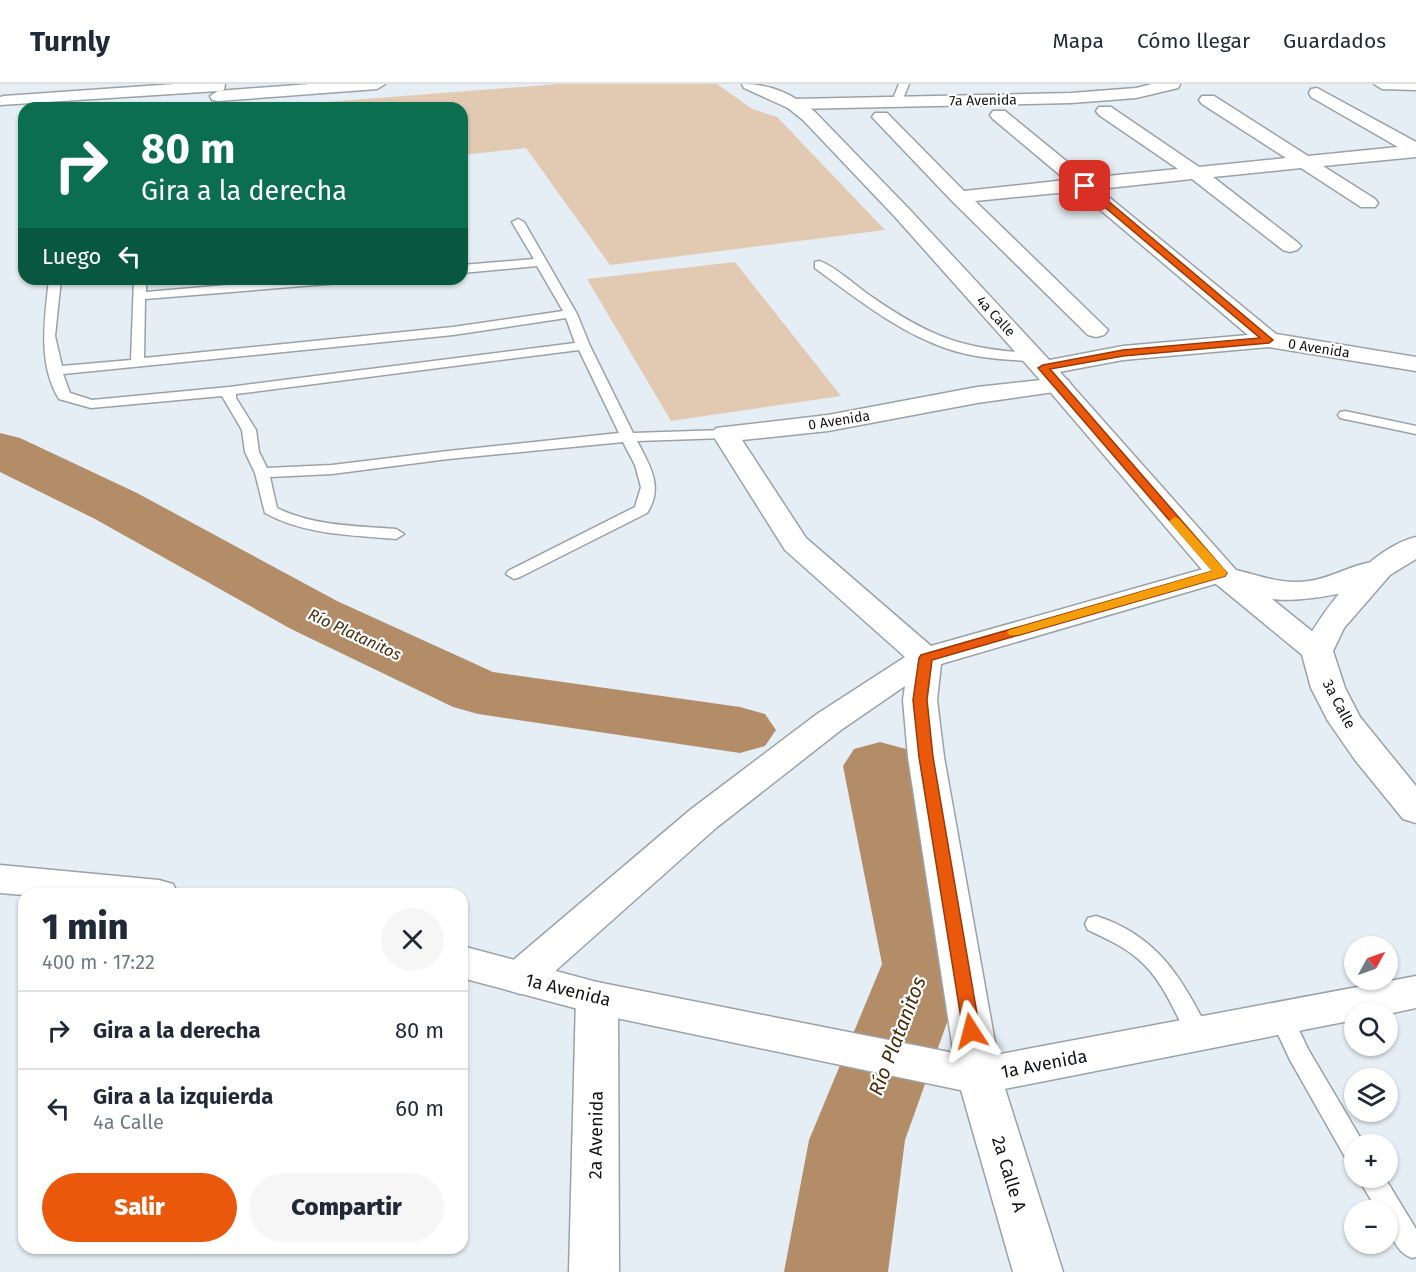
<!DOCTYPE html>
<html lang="es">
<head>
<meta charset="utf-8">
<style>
	:root { --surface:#fff; --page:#f6f6f7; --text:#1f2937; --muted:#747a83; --line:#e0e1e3; --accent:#ea580c }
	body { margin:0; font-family:"Fira Sans",sans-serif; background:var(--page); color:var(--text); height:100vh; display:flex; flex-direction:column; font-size:22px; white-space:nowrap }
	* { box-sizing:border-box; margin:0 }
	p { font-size:20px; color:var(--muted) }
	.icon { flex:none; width:33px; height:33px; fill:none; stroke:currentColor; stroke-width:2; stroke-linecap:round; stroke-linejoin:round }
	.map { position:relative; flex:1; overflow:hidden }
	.panel { position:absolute; left:18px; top:804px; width:450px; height:366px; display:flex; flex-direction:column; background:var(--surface); border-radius:18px; box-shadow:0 2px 4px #0004 }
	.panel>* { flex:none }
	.top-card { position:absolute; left:18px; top:18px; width:450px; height:183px; border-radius:18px; box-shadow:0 2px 4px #0004; background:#0b6e4f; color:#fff; overflow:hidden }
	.needle { width:39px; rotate:50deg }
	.tools { position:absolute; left:1344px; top:852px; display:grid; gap:12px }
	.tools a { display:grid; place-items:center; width:54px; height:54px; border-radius:50%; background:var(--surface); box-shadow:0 2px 4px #0004; font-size:30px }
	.pin { position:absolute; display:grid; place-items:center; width:51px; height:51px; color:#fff; margin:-26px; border-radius:12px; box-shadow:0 3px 9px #0006 }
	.me { position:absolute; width:66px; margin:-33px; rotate:351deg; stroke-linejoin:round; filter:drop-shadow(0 0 4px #0008) }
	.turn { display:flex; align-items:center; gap:21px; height:126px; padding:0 24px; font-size:27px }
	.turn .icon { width:78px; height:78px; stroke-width:2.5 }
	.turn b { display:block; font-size:42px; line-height:51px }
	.then { display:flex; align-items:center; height:57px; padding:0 24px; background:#0003; gap:12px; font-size:22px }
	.round { display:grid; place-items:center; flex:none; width:63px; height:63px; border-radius:32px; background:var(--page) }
	.overview { display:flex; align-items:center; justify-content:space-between; height:102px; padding:0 24px }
	h1 { font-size:36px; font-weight:800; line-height:45px }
	.primary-button { display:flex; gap:12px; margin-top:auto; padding:12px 24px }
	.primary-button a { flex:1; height:69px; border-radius:36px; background:var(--accent); color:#fff; font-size:24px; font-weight:800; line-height:69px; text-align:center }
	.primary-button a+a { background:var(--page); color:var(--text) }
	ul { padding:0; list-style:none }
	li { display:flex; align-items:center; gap:18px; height:78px; padding:0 24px; border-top:2px solid var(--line) }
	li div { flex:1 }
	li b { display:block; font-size:22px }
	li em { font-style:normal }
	header { display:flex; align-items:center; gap:36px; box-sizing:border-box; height:84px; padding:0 30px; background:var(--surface); border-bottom:2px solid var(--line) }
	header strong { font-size:28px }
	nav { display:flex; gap:33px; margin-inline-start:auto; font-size:21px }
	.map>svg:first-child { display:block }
	.green { fill:#e2c9b2 }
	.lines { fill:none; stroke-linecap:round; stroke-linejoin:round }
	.river { fill:#b38d68; fill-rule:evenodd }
	.lane-casing { stroke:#9aa2a8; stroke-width:3 }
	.street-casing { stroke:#9aa2a8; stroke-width:3 }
	.secondary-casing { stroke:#9aa2a8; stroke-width:3 }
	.primary-casing { stroke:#9aa2a8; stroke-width:3 }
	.lane { fill:#fff; fill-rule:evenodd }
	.street { fill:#fff; fill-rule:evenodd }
	.secondary { fill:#fff; fill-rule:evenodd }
	.primary { fill:#fff; fill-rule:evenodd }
	.route { fill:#ea580c; stroke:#983908; stroke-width:1.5 }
	.slow { fill:#f59e0b }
	.labels { text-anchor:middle; stroke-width:4.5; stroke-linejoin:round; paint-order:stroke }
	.far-street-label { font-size:14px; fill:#111316; stroke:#fff }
	.street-label { font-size:15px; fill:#111316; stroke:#fff }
	.water-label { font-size:16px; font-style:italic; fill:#472b0d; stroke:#fff }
	.near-street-label { font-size:18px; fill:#111316; stroke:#fff }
	.near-water-label { font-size:20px; font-style:italic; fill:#472b0d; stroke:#fff }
</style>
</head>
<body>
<header>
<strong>Turnly</strong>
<nav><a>Mapa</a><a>Cómo llegar</a><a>Guardados</a></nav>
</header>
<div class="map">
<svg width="1416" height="1188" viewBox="0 0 1416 1188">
	<rect width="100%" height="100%" fill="#e5eef4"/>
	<g class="green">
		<polygon points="559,0 717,0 752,25 777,33 885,146 610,181 526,64 462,71 462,24 275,22"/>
		<polygon points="735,178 841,312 671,337 587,195"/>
	</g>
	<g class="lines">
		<g class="river">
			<polygon points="0,349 20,354 137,409 337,517 493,588 740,623 765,630 776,646 765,662 740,669 478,630 453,623 291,545 95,435 0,388"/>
			<polygon points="880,658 906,665 917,682 968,880 905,1056 888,1188 784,1188 809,1056 882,880 843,682 854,665"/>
		</g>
		<g class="lane-casing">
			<g id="lane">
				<polygon points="899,0 909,0 904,12 907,18 902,21 899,20 894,12"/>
				<path d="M518,135l6,3 53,92 13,32 43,87 92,-3 7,4 -7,4 -88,3c13,25 27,46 10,72l-127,64 -6,2 -8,-5 2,-3 127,-64 6,-20 -6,-22 -12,-23 -175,17 -116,15 -62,3 7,31c36,18 79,18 119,21l8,5 -8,5c-45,-4 -91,-4 -131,-26l-10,-40 -10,-21 -3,-22 -20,-34 -131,12 -32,-9c-22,-36 -14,-81 -10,-120h12l-6,57 7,30 69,-6 3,-81h12v13l151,-13h49l-6,4 -195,16 -1,59 309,-31 110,-16 -26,-45 -75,7v-8l72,-6 -22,-37zM566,234l9,25 -346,44 -137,13 -22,-7 -7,-19 390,-39zM579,266l40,83 -171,18 -116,14 -65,3 -8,-16 -3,-22 -20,-32v-4z"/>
				<path d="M819,177c16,5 38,26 53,36 58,40 92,53 162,56l7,4 -7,4c-29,-1 -59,-3 -86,-12 -50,-17 -92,-51 -133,-81v-6z"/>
				<polygon points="1345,327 1416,342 1416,350 1340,334 1338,331 1340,328"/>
				<path d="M1096,832c61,19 87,63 114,118l-4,7 -8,2 -8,-2c-15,-28 -28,-63 -53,-83 -14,-12 -32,-20 -49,-28l-3,-6 3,-6z"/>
				<polygon points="1282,924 1290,927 1308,965 1364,1060 1354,1060 1354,1076 1345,1073 1290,976 1270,933 1274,927"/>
				<path d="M1358,1094h27l31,51v28l-4,1c-19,-7 -24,-29 -24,-48h-11z"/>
			</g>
		</g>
		<g class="street-casing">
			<g id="street">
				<polygon points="175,0 225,0 224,6 218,7 310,0 385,0 377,5 218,17 212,16 210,12 218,7 0,21 0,13 4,12"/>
				<polygon points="1152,0 1180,0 1178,4 1136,14 1071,19 794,25 788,24 785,20 788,16 794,15 1071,9 1136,4"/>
				<polygon points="1374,0 1416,0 1416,6 1382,5"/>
				<polygon points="1317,4 1416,58 1416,73 1323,82 1375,115 1378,119 1375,123 1361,123 1301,84 1213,93 1297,158 1301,162 1297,166 1290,168 1283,166 1192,95 1099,105 1276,250 1416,273 1416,287 1269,263 1123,276 1043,291 1034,289 1031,284 1034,279 1123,262 1248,251 1078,107 975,117 1108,246 1104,251 1096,253 1088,251 952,117 872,33 875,29 887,29 964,107 1066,96 993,35 990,31 993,27 1005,27 1087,94 1178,85 1099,31 1096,27 1099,23 1111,23 1199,83 1286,74 1202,20 1199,16 1202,12 1214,12 1308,72 1398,63 1311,13 1309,9 1311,5"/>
				<polygon points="1059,294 1068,296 1071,301 1068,306 977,319 828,347 742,356 806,454 931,562 1221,480 1232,483 1236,489 1232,495 941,580 937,616 944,673 1001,992 1063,1188 1013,1188 957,992 908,673 903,616 905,602 841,646 716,744 535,905 520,910 505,905 499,894 505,883 690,726 817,630 905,573 785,466 712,350 716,344 828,331 977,303"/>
				<polygon points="597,898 612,902 618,914 619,1188 569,1188 576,914 582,902"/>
			</g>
		</g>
		<g class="secondary-casing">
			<g id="secondary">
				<path d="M742,0c29,0 50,10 73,28l95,98 142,153 184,207c25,6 46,15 73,11 26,-3 55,-25 81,-18l4,6c-16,23 -96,34 -122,30l56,45 5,7 -5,7 -11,3 -11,-3 -96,-79 -176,-206 -138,-155 -93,-98 -15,-12 -44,-20z"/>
				<polygon points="0,781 159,796 173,800 178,810 24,811 0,809"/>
				<polygon points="462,862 597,898 979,974 1416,892 1416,924 1388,930 1354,928 1354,936 979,1010 597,930 462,894"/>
			</g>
		</g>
		<g class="primary-casing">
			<path id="primary" d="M1416,453v22l-26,16 -46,53 -11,23 12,37 15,29 56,69v37l-13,-4 -48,-59 -27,-39 -17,-33 -10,-37c22,-42 67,-102 115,-114z"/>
		</g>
		<use href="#lane" class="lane"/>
		<use href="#street" class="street"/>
		<use href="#secondary" class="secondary"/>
		<use href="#primary" class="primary"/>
	</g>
	<polygon class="route" points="1082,100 1088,100 1273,256 1269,259 1123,272 1050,285 1227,489 1225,492 932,576 927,616 933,673 980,947 978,952 971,954 965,952 963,947 919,673 913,616 919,574 921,571 1213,487 1038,284 1043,281 1123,266 1260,254 1082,104"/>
	<polygon class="slow" points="1175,433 1179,435 1225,486 1227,489 1225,492 1018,551 1009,551 1007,548 1009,546 1212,487 1169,437"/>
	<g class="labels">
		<g class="far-street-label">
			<text transform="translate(983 16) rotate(-1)" y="5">7a Avenida</text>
			<text transform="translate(996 232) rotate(47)" y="5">4a Calle</text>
			<text transform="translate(1319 264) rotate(9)" y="5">0 Avenida</text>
			<text transform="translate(839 336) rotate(-9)" y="5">0 Avenida</text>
		</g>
		<g class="street-label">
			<text transform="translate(1339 620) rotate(62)" y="5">3a Calle</text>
		</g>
		<g class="water-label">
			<text transform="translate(355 550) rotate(25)" y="6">Río Platanitos</text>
		</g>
		<g class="near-street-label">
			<text transform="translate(568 906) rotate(14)" y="6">1a Avenida</text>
			<text transform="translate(1044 980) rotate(-11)" y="6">1a Avenida</text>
			<text transform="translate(596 1051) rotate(-89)" y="6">2a Avenida</text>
			<text transform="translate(1009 1090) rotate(73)" y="6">2a Calle A</text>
		</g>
		<g class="near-water-label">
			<text transform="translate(897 952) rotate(-69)" y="7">Río Platanitos</text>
		</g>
	</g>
</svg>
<div class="tools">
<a><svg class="needle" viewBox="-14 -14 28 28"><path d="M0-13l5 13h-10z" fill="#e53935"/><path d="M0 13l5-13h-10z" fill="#747a83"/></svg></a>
<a><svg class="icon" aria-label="search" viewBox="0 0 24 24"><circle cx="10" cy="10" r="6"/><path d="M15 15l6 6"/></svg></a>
<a><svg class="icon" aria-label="layers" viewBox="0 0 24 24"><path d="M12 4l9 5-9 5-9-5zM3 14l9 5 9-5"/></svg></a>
<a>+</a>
<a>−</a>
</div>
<div class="pin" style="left:1085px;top:102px;background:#d93025"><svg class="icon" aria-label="arrive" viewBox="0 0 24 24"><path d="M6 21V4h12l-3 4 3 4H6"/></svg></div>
<svg class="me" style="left:971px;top:947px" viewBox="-20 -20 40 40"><path d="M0-17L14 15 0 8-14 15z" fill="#ea580c" stroke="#fff" stroke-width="4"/></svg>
<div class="top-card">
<div class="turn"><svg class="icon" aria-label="right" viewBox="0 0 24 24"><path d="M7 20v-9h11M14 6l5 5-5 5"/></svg><div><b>80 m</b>Gira a la derecha</div></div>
<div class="then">Luego<svg class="icon" aria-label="left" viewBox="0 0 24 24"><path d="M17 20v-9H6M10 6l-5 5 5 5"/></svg></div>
</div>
<section class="panel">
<div class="overview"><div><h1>1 min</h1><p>400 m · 17:22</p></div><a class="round"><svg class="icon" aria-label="close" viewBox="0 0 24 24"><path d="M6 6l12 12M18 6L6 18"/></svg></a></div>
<ul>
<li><svg class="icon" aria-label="right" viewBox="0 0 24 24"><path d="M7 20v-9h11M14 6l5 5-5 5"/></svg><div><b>Gira a la derecha</b></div><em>80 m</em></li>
<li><svg class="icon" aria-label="left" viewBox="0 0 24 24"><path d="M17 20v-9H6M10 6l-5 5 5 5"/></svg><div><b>Gira a la izquierda</b><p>4a Calle</p></div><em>60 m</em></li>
</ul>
<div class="primary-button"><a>Salir</a><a>Compartir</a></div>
</section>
</div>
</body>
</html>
